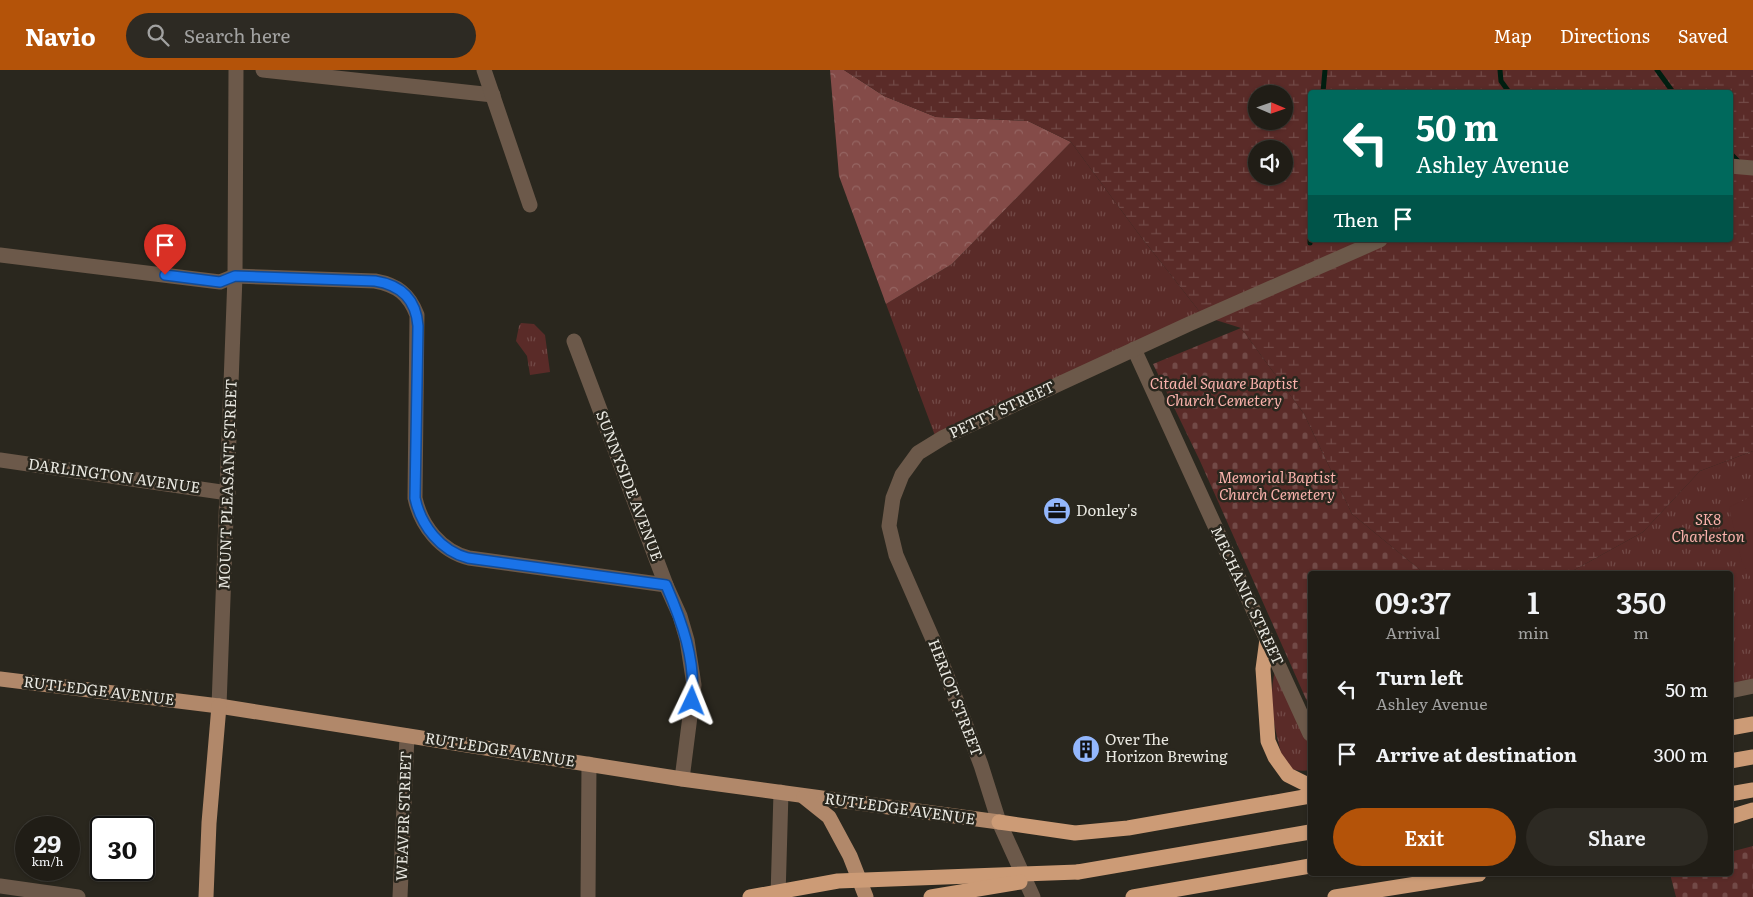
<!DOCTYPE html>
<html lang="en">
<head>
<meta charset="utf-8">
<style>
	:root { --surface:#201d16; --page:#2d2a23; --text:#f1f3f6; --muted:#a2a2a1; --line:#3d3b35; --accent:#b45309 }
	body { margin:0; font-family:Literata,serif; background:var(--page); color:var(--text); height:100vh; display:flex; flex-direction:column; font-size:19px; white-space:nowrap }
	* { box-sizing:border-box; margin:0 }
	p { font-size:16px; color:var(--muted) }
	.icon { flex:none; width:28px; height:28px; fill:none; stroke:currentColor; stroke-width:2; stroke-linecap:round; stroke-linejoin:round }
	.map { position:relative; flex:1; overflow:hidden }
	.panel { position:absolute; left:1308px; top:501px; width:425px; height:305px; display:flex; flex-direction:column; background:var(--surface); border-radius:5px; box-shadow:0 1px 4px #0004,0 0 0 1px var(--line) }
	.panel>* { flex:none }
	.hud { position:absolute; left:1308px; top:20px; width:425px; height:152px; border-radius:5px; box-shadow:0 1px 4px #0004,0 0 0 1px var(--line); background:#00695c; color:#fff; overflow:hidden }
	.needle { width:32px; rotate:92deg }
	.fabs { position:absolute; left:1248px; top:15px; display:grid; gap:10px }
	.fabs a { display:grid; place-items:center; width:45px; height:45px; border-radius:50%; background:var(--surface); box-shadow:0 1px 4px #0004,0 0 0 1px var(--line); font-size:25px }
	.speed { position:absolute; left:15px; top:746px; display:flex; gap:10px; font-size:25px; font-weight:700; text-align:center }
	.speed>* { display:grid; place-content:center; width:65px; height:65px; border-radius:50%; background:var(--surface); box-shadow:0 1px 4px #0004,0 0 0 1px var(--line); line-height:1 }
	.speed small { font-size:12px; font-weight:400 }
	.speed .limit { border:2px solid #111; border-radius:8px; background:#fff; color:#111 }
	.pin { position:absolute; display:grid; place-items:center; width:42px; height:42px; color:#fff; margin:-51px -21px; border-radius:50% 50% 50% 0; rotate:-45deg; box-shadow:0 0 5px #0007 }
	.pin .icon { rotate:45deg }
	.me { position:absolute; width:55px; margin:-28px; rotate:2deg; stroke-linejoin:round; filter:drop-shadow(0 0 4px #0008) }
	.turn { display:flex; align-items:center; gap:18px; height:105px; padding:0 25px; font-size:22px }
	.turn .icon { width:65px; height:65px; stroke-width:2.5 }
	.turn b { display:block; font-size:35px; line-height:42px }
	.then { display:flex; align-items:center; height:48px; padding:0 25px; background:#0003; gap:10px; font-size:19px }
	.eta { display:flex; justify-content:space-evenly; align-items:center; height:85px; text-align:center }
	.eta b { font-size:30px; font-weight:600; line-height:35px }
	.primary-button { display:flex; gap:10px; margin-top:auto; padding:10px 25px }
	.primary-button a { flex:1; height:58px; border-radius:30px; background:var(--accent); color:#fff; font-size:20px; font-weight:600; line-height:58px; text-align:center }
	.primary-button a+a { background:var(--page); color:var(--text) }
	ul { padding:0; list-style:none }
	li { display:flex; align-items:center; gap:15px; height:65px; padding:0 25px }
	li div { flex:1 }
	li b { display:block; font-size:19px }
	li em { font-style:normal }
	header { display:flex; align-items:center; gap:30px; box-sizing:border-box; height:70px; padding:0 25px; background:var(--accent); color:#fff }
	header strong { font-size:24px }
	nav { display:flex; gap:28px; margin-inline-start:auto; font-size:18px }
	.search { width:350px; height:45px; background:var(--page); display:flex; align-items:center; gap:12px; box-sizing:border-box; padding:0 18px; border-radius:28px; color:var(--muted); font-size:19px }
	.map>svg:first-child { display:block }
	.grass { fill:url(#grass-tufts) }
	.forest { fill:url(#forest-crowns) }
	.wetland { fill:url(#wetland-marsh); fill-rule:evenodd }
	.cemetery { fill:url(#cemetery-stones) }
	.pitch { fill:#5a2b28 }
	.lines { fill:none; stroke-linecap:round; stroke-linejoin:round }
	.stream { stroke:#001e10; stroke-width:5 }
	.minor { stroke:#6c594a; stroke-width:15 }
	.major { stroke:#b1886a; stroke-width:15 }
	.highway { stroke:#cc9b76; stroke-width:15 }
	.highway-bridge { stroke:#cc9b76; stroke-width:15 }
	.route-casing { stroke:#114b97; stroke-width:12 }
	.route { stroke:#1a73e8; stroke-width:9 }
	.labels { text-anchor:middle; stroke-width:5; stroke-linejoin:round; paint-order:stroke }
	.park-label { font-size:15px; font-style:italic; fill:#fab2ac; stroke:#2a271e }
	.street-label { font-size:15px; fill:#e9e8e1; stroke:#2a271e }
	.poi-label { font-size:15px; fill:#e9e8e1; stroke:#2a271e; text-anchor:start }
</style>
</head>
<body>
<header>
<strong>Navio</strong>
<div class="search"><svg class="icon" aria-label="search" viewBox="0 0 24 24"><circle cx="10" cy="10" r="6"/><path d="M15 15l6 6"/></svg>Search here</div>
<nav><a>Map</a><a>Directions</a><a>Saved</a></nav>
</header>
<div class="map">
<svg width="1753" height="827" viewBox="0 0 1753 827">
	<defs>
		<pattern id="grass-tufts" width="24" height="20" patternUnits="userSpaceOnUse" patternTransform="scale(1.25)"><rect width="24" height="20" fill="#5a2b28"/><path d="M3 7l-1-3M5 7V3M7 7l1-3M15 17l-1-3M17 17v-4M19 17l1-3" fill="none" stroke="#724a47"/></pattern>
		<pattern id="forest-crowns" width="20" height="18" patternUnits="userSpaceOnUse" patternTransform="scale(1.25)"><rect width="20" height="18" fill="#844b48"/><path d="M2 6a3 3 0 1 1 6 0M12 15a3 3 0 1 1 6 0" fill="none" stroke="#956562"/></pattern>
		<pattern id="wetland-marsh" width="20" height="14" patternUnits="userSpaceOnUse" patternTransform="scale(1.25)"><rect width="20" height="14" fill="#5a2b28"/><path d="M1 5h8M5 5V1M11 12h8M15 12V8" fill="none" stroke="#724a47"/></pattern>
		<pattern id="cemetery-stones" width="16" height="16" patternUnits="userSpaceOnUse" patternTransform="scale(1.25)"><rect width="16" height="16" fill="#5a2b28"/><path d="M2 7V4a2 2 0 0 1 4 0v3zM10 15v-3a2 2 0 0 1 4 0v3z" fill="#724a47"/></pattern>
	</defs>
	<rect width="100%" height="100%" fill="#2a271e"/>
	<g class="grass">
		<polygon points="1071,72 1138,163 1203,246 937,371 886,234 952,194"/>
		<polygon points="521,253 534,254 545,265 550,302 530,305 527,286 516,271 519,256"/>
		<polygon points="1753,381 1753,616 1730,621 1730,504 1567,504 1643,462 1700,401"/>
		<path d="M1275,601l35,73v26c-9,2 -17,0 -25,-4 -9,-29 -18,-64 -10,-95z"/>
	</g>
	<polygon class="forest" points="830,0 844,0 884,26 936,47 1028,51 1071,72 952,194 886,234 839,106"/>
	<path class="wetland" d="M844,0h909v381l-53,20 -57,61 -76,42h-142l-73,-60 -48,-100 -63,-86 -38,-12 -65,-83 -67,-91 -43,-21 -92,-4 -52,-21zM1310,22h420v148h-420zM1256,24h28v27h-28zM1256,79h28v27h-28z"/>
	<g class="cemetery">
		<polygon points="1241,258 1304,344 1352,444 1425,504 1310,504 1310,638 1200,391 1153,294"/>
		<polygon points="1753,776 1753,827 1676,827 1670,804 1730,804 1730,782"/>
	</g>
	<polygon class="pitch" points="1753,426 1753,512 1742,492 1729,437"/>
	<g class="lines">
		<g class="stream">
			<polyline points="1500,0 1501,11 1509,22"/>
			<polyline points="1657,0 1673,22"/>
			<polyline points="1323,22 1325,0"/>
			<polyline points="1730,83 1739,92"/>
			<polyline points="1310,173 1310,170"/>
		</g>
		<g class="minor">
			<polyline points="263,0 493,25"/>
			<polyline points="484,0 530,135"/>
			<polyline points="1730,96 1753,98"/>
			<path d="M0,185l220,27 15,-6 140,5c22,4 34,13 42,34l-2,183c6,28 26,53 54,60l197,27"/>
			<polyline points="574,271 666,515 680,546 687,570 694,615 682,709"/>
			<polyline points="1134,279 1310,664"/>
			<polyline points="0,390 228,423"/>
			<polyline points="1730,621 1753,616"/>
			<polyline points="219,636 235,206 236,0"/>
			<polyline points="0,816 78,827"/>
			<polyline points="400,827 407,666"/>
			<polyline points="588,827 589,694"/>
			<polyline points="778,827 781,722"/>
			<polyline points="1033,827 999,752 981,695 934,572 896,485 889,456 893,428 902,405 918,383 944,367 1189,254 1380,170"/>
		</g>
		<g class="major">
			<polyline points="0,609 219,636 682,709 999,752"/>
			<polyline points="804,727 829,747 850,786 866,827"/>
			<polyline points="206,827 209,753 219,636"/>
		</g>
		<g class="highway">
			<polyline points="1267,569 1263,599 1268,671 1275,687 1288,705 1310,716"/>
			<polyline points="1730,658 1753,654"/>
			<polyline points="1730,691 1753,687"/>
			<polyline points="1730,724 1753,720"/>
			<polyline points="1730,747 1753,740"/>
			<polyline points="999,752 1075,763 1128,758 1310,726"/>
			<polyline points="1078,802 1310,762"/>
			<polyline points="1133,827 1310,796"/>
			<polyline points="1335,827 1479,804"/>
		</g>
		<g class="highway-bridge">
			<polyline points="750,827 838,811 1078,802"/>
			<polyline points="931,827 1020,812"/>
		</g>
	</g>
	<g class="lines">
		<g class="route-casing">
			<path id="route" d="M165,205l55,7 15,-6 140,5c26,4 41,18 43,45l-3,172c6,28 26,53 53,60l198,27c16,37 30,75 26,116"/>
		</g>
		<use href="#route" class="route"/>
	</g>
	<defs>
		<g id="office-disc" transform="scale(1.4375)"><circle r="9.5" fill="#93b7fd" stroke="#2a271e"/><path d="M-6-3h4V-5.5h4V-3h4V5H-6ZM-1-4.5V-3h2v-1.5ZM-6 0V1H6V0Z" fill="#111"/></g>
		<g id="building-disc" transform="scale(1.4375)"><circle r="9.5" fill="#93b7fd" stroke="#2a271e"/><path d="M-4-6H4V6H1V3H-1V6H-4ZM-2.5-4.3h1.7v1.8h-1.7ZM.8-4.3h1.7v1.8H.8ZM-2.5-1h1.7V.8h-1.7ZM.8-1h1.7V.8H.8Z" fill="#111"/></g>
	</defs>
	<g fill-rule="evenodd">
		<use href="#office-disc" x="1057" y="441"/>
		<use href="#building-disc" x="1086" y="679"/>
	</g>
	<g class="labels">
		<g class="park-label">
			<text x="1224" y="319">Citadel Square Baptist<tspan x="1224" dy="17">Church Cemetery</tspan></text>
			<text x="1277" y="413">Memorial Baptist<tspan x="1277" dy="17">Church Cemetery</tspan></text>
			<text x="1708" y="455">SK8<tspan x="1708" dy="17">Charleston</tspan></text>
		</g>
		<g class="street-label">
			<text transform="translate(1002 340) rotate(-25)" y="5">PETTY STREET</text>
			<text transform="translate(114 406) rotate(8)" y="5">DARLINGTON AVENUE</text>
			<text transform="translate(228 414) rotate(-88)" y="5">MOUNT PLEASANT STREET</text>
			<text transform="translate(629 416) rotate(69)" y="5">SUNNYSIDE AVENUE</text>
			<text transform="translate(1247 526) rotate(65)" y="5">MECHANIC STREET</text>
			<text transform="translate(99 621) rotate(7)" y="5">RUTLEDGE AVENUE</text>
			<text transform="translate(955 628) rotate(69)" y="5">HERIOT STREET</text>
			<text transform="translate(500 680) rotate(9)" y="5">RUTLEDGE AVENUE</text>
			<text transform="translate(900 739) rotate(8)" y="5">RUTLEDGE AVENUE</text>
			<text transform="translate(404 746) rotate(-88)" y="5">WEAVER STREET</text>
		</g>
		<g class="poi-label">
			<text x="1076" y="446">Donley's</text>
			<text x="1105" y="675">Over The<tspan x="1105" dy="17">Horizon Brewing</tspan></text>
		</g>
	</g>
</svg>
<div class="fabs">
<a><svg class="needle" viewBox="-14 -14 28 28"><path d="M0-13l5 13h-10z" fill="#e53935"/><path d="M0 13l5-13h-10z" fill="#a2a2a1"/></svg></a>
<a><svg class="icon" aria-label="sound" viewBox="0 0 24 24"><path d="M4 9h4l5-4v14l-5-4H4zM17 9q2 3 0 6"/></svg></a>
</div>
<div class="speed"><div>29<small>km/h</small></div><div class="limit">30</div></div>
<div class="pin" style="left:165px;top:205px;background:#d93025"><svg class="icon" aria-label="arrive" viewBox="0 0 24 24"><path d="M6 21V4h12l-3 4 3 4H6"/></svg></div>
<svg class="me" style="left:692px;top:631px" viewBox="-20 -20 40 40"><path d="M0-17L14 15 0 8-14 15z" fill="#1a73e8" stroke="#fff" stroke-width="4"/></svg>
<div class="hud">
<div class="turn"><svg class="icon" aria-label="left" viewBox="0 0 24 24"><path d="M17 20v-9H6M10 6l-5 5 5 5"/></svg><div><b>50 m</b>Ashley Avenue</div></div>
<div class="then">Then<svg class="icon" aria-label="arrive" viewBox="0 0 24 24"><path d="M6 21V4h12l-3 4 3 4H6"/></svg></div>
</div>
<section class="panel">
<div class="eta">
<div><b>09:37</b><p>Arrival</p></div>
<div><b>1</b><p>min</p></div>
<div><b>350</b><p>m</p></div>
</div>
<ul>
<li><svg class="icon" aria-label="left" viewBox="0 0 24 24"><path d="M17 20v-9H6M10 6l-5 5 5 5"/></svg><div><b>Turn left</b><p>Ashley Avenue</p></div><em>50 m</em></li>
<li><svg class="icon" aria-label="arrive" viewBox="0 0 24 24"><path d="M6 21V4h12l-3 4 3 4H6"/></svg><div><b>Arrive at destination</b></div><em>300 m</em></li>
</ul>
<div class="primary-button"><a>Exit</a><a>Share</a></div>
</section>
</div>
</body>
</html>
